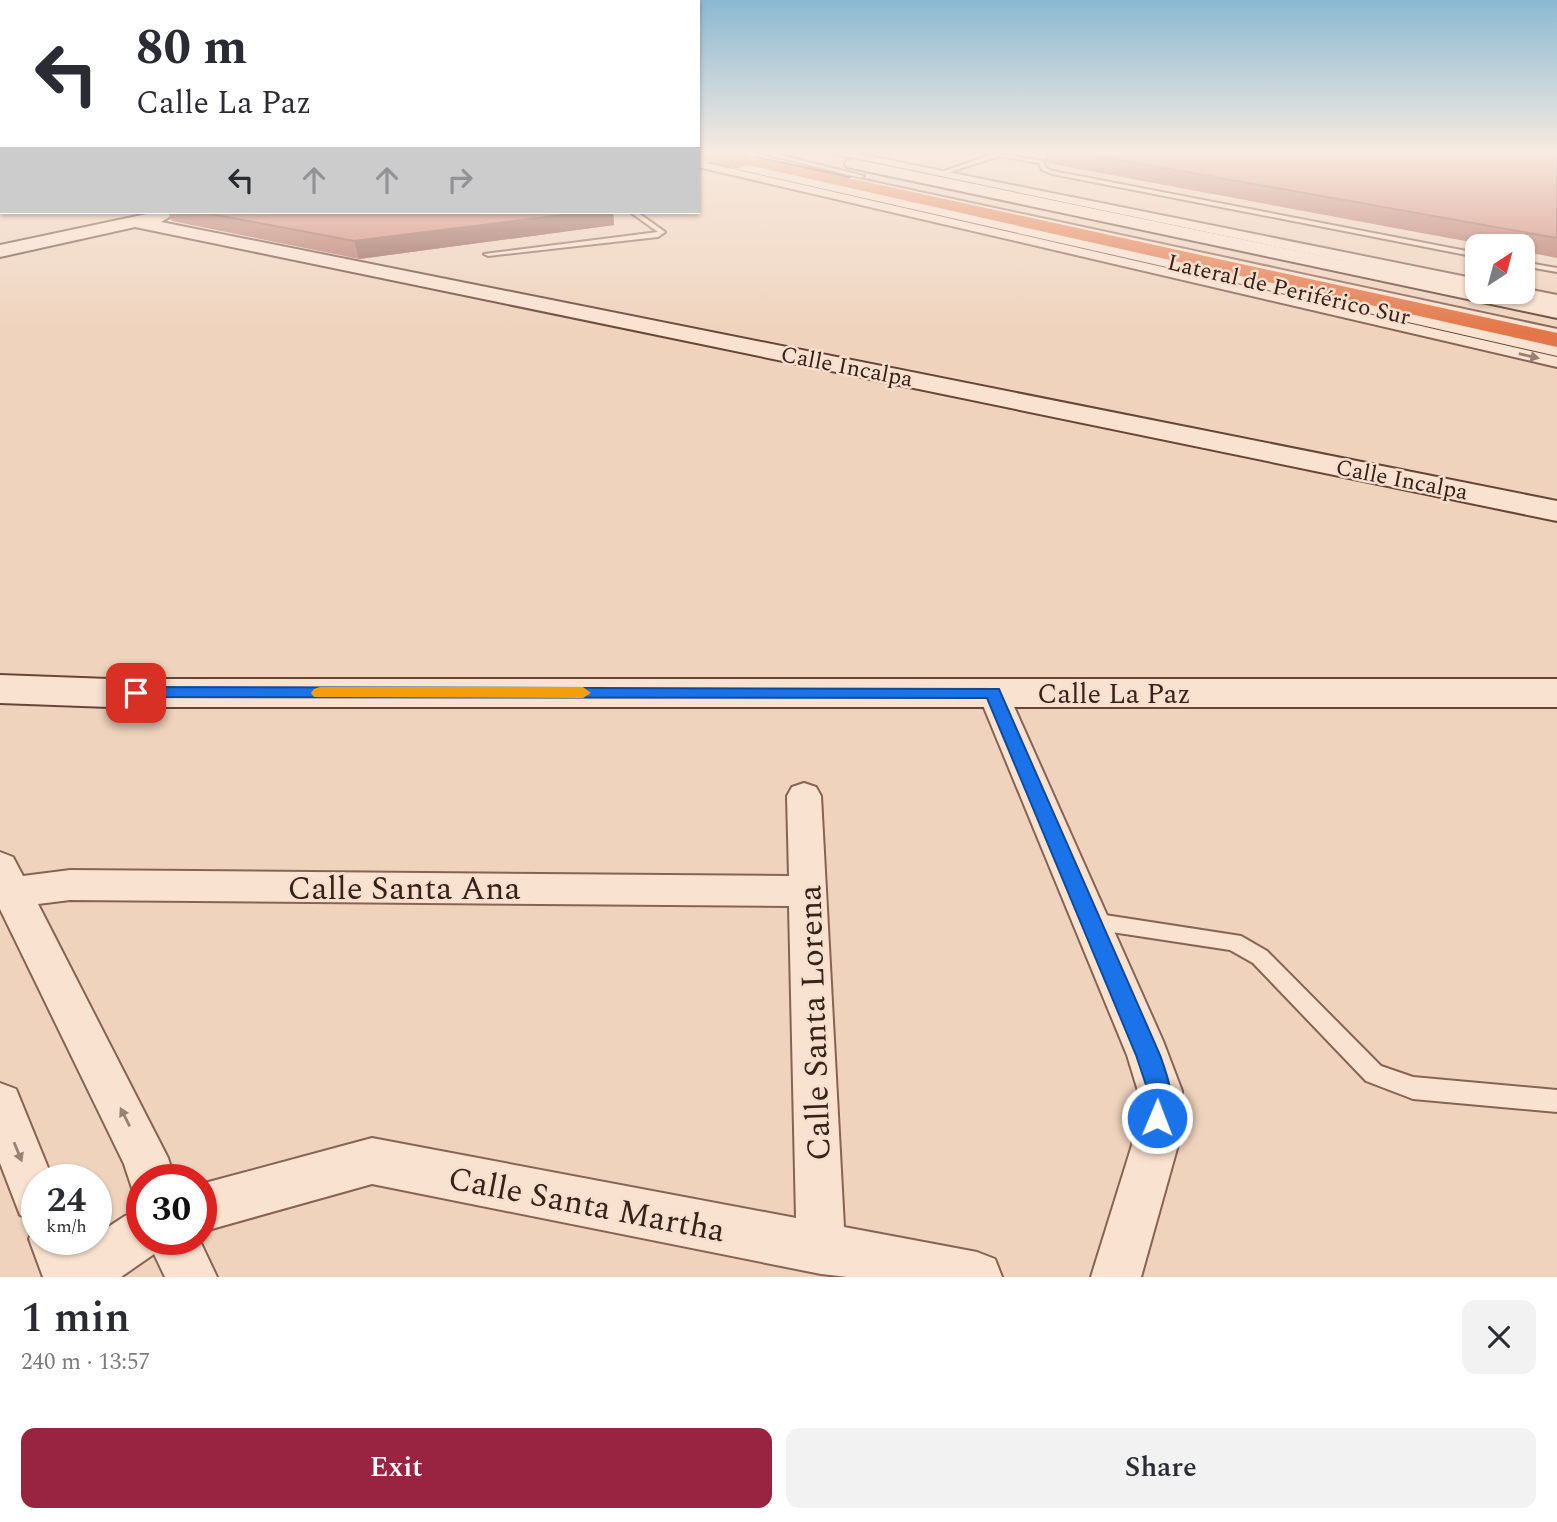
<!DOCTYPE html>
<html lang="en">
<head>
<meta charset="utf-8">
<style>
	:root { --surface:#fff; --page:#f2f2f3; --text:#2b2b33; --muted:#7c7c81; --accent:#982442 }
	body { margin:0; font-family:Spectral,serif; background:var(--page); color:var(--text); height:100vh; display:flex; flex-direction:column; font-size:26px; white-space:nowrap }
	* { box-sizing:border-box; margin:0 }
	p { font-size:23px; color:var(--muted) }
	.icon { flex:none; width:38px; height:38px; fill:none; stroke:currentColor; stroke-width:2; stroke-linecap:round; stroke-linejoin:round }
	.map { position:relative; height:1277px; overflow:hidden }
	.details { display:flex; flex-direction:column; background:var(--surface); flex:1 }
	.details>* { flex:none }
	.guide { position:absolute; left:0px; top:0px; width:700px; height:214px; box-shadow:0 2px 5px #0004; background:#fff; color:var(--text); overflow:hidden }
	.needle { width:46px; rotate:36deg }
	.controls { position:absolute; left:1465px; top:234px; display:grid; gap:14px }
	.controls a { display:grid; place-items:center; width:70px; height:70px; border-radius:14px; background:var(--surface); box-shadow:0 2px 5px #0004; font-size:35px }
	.speed { position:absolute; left:21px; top:1164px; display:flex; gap:14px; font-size:35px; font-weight:700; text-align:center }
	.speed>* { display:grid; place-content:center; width:91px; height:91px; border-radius:50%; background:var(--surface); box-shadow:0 2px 5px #0004; line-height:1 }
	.speed small { font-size:18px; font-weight:400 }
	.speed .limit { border:10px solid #d22; background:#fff; color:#111 }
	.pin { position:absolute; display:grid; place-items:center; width:60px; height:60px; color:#fff; margin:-30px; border-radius:14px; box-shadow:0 4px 10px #0006 }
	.me { position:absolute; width:77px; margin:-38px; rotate:1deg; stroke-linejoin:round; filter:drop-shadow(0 0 5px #0008) }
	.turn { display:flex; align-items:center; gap:24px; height:147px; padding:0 21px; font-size:32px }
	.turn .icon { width:91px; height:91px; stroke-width:2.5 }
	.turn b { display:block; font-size:49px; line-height:60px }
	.lanes { display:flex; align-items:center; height:66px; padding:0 21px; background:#0003; justify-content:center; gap:35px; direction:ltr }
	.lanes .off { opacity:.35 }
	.round { display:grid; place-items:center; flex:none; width:74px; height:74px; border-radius:14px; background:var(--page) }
	.headline { display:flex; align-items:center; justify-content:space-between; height:119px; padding:0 21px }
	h1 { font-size:42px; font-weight:600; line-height:52px }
	.button { display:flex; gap:14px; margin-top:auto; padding:14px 21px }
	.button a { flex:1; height:80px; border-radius:14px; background:var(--accent); color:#fff; font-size:28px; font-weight:600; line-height:80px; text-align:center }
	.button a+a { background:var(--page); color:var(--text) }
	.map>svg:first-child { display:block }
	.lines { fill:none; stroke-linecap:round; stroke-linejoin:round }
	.lane-casing { stroke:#876355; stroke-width:4 }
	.street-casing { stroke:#876355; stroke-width:4 }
	.secondary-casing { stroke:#694539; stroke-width:4 }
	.highway-casing { stroke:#54332a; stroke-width:4 }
	.lane { fill:#fae2d0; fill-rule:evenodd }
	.street { fill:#fae2d0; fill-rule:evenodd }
	.secondary { fill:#fae2d0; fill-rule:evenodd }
	.highway { fill:#e37749; fill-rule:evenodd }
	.highway-bridge-casing { stroke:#54332a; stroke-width:19; stroke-linecap:butt }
	.highway-bridge { stroke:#e37749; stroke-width:18 }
	.wall { fill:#b26e61 }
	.shaded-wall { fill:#915a4f }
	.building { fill:#cf8071; stroke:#915a4f; stroke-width:2 }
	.oneway { fill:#988276 }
	.route { fill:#1a73e8; stroke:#114b97; stroke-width:2 }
	.slow { fill:#f59e0b }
	.labels { text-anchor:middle; stroke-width:5; stroke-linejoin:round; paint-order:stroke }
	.far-street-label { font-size:23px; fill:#36211b; stroke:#f6dfcc }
	.street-label { font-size:28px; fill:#36211b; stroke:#f6dfcc }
	.near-street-label { font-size:33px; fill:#36211b; stroke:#f6dfcc }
</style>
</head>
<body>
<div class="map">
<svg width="1557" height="1277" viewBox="0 0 1557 1277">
	<rect width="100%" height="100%" fill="#efd3bd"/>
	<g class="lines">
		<g class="lane-casing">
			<g id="lane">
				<polygon points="761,153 772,153 864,176 861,178"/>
				<polygon points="996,153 1043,161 1046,168 1053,171 1477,253 1477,257 1052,174 1042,170 1039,163 999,156 941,175 936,174"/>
				<polygon points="851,177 1557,329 1557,335 849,180"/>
				<polygon points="630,212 637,212 665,232 658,237 488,256 484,254 658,232"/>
				<polygon points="1522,262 1557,268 1557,272 1522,266"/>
				<polygon points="1092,913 1241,936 1267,951 1381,1066 1413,1077 1557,1090 1557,1112 1413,1099 1366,1081 1253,963 1230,950 1092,929 1085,927 1083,921 1085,915"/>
			</g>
		</g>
		<g class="street-casing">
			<g id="street">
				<polygon points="831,153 854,153 1477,279 1477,289"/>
				<rect x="0" y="158" width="2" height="7"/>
				<polygon points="698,161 1557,357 1557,367 698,167"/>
				<polygon points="1522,288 1557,295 1557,305 1513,295 1511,292 1522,292"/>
				<polygon points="993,683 1004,686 1008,693 1163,1041 1182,1091 1178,1145 1141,1277 1091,1277 1132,1145 1138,1091 1127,1055 978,693 982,686"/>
				<polygon points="804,783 816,787 821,796 844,1227 977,1252 995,1259 1002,1277 848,1277 821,1274 372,1184 201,1232 201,1184 372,1138 796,1218 789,906 70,900 38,904 168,1158 175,1180 142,1180 142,1199 135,1197 124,1164 0,909 0,852 13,857 23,876 70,870 789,876 787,796 792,787"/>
				<polygon points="0,1083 16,1089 53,1180 37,1180 37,1239 77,1239 80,1246 90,1239 96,1239 96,1235 125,1216 142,1209 142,1239 199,1239 217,1277 165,1277 154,1254 121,1277 43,1277 29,1239 36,1221 20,1215 0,1163"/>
			</g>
		</g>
		<g class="secondary-casing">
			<g id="secondary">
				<polygon points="698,153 758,153 751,158 698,163"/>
				<polygon points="734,159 1557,342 1557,356 728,167 726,164 728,161"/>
				<polygon points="853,159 1477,288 1477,292 1499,292 1557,304 1557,318 847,167 845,164 847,161"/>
				<polygon points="156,212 168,212 171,216 161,222 1557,501 1557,521 135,227 0,257 0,245"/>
				<polygon points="0,675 109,679 1557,679 1557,707 109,707 0,703"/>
			</g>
		</g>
		<g class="highway-casing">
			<polygon id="highway" points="739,154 1557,333 1557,347 734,162 731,159"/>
		</g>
		<use href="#lane" class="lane"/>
		<use href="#street" class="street"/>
		<use href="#secondary" class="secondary"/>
		<use href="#highway" class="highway"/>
		<g class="highway-bridge-casing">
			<polyline id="highway-bridge" points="711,153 739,159"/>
		</g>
		<use href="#highway-bridge" class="highway-bridge"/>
	</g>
	<g class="wall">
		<polygon points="1046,153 1557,153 1557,258 1522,251 1522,247 1497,247 1047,163 1045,160"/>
		<polygon points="168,212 613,212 614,220 614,225 359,259 172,221"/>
	</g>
	<polygon class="shaded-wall" points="586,212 613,212 614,225 359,259 354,241"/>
	<g class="building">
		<polygon points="1080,153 1557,153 1557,238"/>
		<polygon points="201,212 586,212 354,241"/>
	</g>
	<defs><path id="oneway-solid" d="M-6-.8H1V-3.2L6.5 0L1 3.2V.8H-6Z" transform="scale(1.75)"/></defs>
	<g class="oneway">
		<use href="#oneway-solid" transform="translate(1529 356) rotate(13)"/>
		<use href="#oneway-solid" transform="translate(125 1117) rotate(-117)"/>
		<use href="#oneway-solid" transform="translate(18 1152) rotate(68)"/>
	</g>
	<linearGradient id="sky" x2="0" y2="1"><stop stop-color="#8bb9d1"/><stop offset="0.46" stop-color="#f8ebe1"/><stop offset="1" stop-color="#f8ebe1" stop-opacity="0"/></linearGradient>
	<rect width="1557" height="332" fill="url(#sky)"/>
	<path class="route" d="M136,687l863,2 161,366c9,25 17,46 6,72l-9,4 -9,-4 -3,-9 3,-27 -12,-36 -149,-357 -857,-1 -2,-4z"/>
	<polygon class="slow" points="320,687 583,687 591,693 583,698 314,697 311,693 314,689"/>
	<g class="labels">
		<g class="far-street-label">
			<text transform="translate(1289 289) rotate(13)" y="8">Lateral de Periférico Sur</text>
			<text transform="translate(847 366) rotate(11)" y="8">Calle Incalpa</text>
			<text transform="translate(1402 479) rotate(11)" y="8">Calle Incalpa</text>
		</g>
		<g class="street-label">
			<text x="1114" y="703">Calle La Paz</text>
		</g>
		<g class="near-street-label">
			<text x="404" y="899">Calle Santa Ana</text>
			<text transform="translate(813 1023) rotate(-92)" y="12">Calle Santa Lorena</text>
			<text transform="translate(587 1203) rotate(11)" y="12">Calle Santa Martha</text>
		</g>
	</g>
</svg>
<div class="controls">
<a><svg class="needle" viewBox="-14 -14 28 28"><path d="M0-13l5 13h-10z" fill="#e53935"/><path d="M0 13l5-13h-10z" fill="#7c7c81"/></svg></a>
</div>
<div class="speed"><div>24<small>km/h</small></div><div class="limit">30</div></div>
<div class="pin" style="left:136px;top:693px;background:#d93025"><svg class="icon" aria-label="arrive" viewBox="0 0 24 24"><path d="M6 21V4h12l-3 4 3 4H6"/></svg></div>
<svg class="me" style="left:1157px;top:1118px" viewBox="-20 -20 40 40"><circle r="17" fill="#1a73e8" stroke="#fff" stroke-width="3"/><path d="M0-11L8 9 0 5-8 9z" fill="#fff"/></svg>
<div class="guide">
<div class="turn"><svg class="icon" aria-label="left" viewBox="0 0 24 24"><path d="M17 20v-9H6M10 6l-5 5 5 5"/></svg><div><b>80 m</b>Calle La Paz</div></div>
<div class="lanes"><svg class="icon" aria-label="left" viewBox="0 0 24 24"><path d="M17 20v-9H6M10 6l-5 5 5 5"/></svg><svg class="icon off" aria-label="ahead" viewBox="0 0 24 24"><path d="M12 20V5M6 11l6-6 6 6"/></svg><svg class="icon off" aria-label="ahead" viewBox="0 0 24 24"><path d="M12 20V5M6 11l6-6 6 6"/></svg><svg class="icon off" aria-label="right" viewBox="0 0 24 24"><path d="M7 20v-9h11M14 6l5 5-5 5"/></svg></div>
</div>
</div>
<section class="details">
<div class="headline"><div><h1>1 min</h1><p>240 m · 13:57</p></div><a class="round"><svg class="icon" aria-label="close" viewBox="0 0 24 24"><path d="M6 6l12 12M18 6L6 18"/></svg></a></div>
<div class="button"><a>Exit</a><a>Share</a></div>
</section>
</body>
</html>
